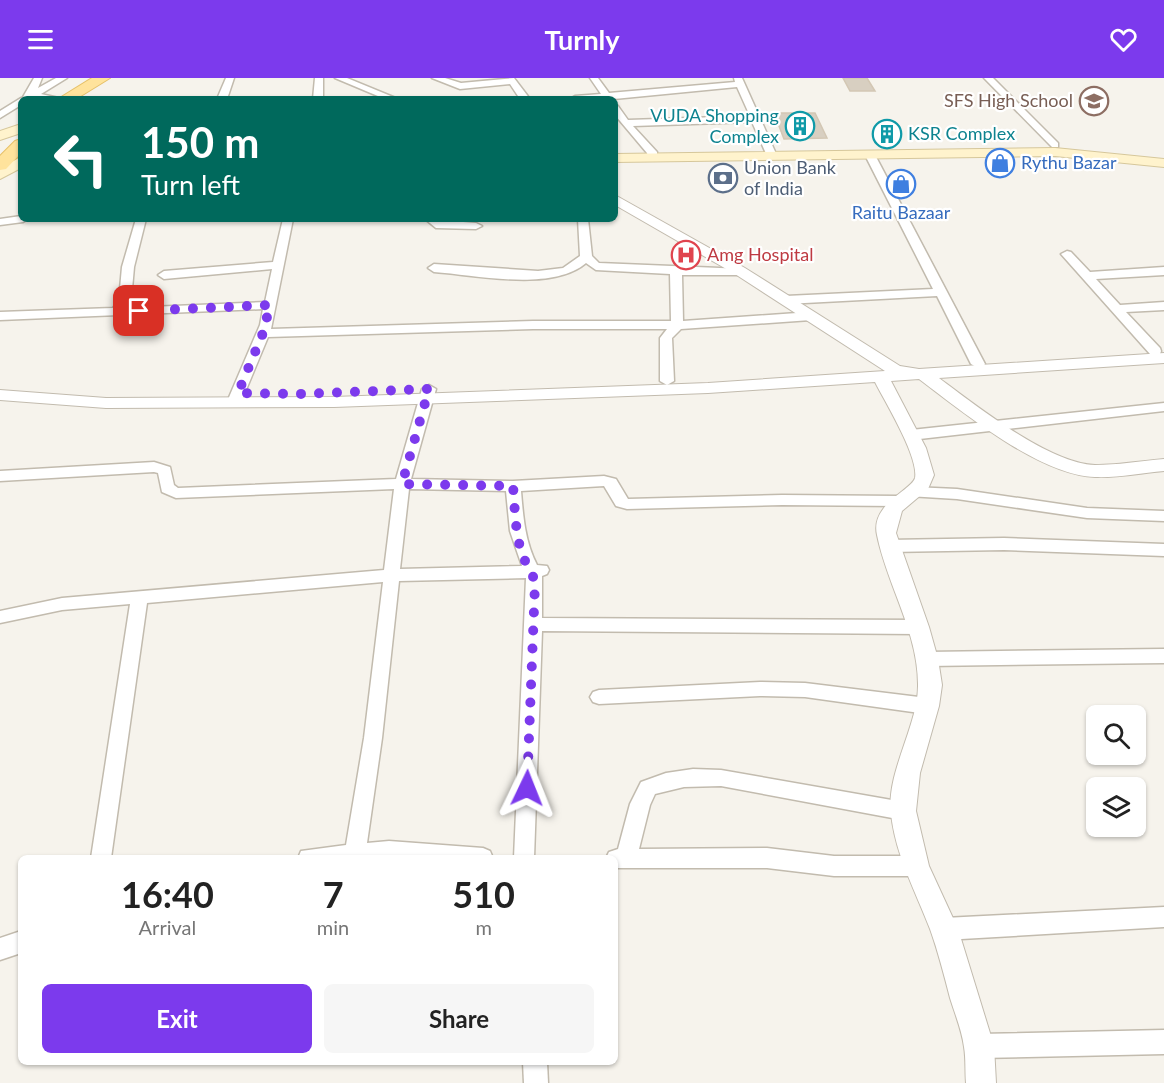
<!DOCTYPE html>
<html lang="en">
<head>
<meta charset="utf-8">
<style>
	:root { --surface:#fff; --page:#f6f6f6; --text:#222; --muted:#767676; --accent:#7c3aed }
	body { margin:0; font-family:Lato,sans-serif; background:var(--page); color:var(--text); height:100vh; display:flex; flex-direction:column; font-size:22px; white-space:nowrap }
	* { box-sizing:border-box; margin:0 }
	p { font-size:20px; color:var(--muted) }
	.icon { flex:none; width:33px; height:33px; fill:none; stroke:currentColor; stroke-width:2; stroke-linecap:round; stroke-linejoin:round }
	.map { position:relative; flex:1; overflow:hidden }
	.sheet { position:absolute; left:18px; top:777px; width:600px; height:210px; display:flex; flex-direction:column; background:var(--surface); border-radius:9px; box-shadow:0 2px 4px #0004 }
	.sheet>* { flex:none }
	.guide { position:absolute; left:18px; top:18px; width:600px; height:126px; border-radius:9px; box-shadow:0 2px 4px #0004; background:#00695c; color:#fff; overflow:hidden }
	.fabs { position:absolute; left:1086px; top:627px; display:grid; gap:12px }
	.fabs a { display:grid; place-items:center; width:60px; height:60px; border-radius:9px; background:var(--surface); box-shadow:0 2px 4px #0004; font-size:30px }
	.pin { position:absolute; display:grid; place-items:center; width:51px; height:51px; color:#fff; margin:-26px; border-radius:12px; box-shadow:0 3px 9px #0006 }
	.me { position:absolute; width:66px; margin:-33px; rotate:2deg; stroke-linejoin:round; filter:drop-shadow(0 0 4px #0008) }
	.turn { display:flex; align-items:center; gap:21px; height:126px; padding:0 24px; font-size:27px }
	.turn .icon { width:78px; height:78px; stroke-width:2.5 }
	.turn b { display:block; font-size:42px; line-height:51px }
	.eta { display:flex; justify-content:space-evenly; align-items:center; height:102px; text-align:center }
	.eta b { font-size:36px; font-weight:700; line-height:42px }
	.action { display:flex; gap:12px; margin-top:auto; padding:12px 24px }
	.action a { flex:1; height:69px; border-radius:9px; background:var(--accent); color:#fff; font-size:24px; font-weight:700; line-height:69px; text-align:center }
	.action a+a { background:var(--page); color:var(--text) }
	header { display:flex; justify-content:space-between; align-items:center; height:78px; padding:0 24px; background:var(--accent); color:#fff; font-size:27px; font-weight:700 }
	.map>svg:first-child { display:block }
	.building { fill:#d8cfc1; stroke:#d3c7b4; stroke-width:1.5 }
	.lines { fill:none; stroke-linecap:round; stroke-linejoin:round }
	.minor-casing { stroke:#c2bbae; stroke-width:3 }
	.tertiary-casing { stroke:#c2bbae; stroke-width:2 }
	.secondary-casing { stroke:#d6c79b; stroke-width:2 }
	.primary-casing { stroke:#e6c16a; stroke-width:2 }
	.minor { fill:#fff; fill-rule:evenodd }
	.tertiary { fill:#fff; fill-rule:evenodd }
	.secondary { fill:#fff3cd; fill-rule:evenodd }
	.primary { fill:#ffe39c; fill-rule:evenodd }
	.route { stroke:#7c3aed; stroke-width:10; stroke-dasharray:0 18 }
	.labels { text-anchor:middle; stroke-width:4.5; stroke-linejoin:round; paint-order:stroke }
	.far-education-label { font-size:18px; fill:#785e54; stroke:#fff; text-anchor:end }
	.far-culture-label { font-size:18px; fill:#0d838f; stroke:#fff; text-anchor:end }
	.far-shop-label { font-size:18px; fill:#366cbe; stroke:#fff; text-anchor:start }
	.far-service-label { font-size:18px; fill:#4e5e75; stroke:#fff; text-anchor:start }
	.far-health-label { font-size:18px; fill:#be3a42; stroke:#fff; text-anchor:start }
</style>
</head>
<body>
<header><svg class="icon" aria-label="menu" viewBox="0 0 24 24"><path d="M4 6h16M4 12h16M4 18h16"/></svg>Turnly<svg class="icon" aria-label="heart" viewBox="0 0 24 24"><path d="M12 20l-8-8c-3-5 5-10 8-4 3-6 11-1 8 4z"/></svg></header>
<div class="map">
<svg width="1164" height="1005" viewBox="0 0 1164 1005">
	<rect width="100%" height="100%" fill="#f6f3ec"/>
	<g class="building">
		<polygon points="843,0 867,0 875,13 850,13"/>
		<polygon points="774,35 815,35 827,60 784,61"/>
	</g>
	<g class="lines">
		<g class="minor-casing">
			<g id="minor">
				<polygon points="34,0 42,0 38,10 56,0 67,0 41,16 63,21 25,21 23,19"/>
				<polygon points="226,0 234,0 227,21 217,21"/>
				<polygon points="315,0 323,0 323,21 313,21"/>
				<polygon points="335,0 347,0 398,21 385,21"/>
				<polygon points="432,0 445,0 461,5 514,0 530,21 520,21 510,6 460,11"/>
				<polygon points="590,0 598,0 609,15 735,4 734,0 742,0 777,78 768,80 752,44 633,48 657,74 657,82 649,82 647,75 615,37 615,27 618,28 628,42 750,38 737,9 614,21 570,21 575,18 601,16"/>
				<polygon points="984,0 993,0 1058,65 1058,69 1052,69"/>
				<polygon points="21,20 24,21 21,21 21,27 0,40 0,33"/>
				<polygon points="866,75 875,77 985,286 983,289 978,290 971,286 937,218 786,226 780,222 786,218 933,211 865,77"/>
				<polygon points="21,138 21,141 28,141 23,144 0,147 0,141"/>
				<path d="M136,141h10l-12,48 -3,33 -5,8 139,-6 7,-33 -108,10 -6,-4 6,-4 109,-9 10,-43h10l-22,110 262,-8h138l-1,-47 -74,-4 -10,-7c-34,29 -110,12 -152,9l-6,-4 6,-4 104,7 25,-3 17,-12 -2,-37h10l4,37 7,7 145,6v4l-4,2h-58l1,46 128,-9 6,4 -6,4 -130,9 -9,9 2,43 -7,4 -7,-4v-43l7,-9h-134l-265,8 -27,65 -7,4 -7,-4 33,-77 3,-16 -263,11v-8l113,-4 6,-8 3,-33z"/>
				<polygon points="425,141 476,145 482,148 476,151 436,150"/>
				<polygon points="1067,173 1071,174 1090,194 1164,189 1164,197 1096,201 1120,227 1164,224 1164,232 1126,234 1160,270 1161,273 1160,276 1150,276 1061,176"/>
				<path d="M429,307l7,4 -25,90 102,2 91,-5 12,3 12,20 154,-4 116,1 8,5 -8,5 -116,-1 -155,4 -11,-3 -12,-20 -83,5c2,25 4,51 16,74l10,1 2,4 -2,4 -5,2v42l376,2 6,2 3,5 -3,5 -6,2 -376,-3 -8,227h-20l12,-280 -127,3 -17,157 -15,105 22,-2 94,7 7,3 3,7h-195l3,-7 45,-6 18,-107 19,-156 -236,21 -36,255h-20l39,-254 -68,6 -62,13v-12l62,-13 322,-28 10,-81 -218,9 -14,-6 -4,-19 -4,-1 -154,9v-10l154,-9 16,5 4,18 4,3 218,-9 26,-90zM409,411l97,2 4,40 12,35 -122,3z"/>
				<polygon points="1164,325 1164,333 911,362 904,357 911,352"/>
				<polygon points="913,409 957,411 1087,430 1164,433 1164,443 1087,440 957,421 908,418 905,414 908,410"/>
				<polygon points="1004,460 1164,466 1164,478 1004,472 889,474 883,472 881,468 883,464 889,462"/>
				<polygon points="1164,571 1164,585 927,588 921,586 918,581 921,576 927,574"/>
				<polygon points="760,604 805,605 927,620 934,623 936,628 934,633 927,636 805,619 760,618 599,626 593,624 590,619 593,614 599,612"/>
				<polygon points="693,691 721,692 903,724 910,727 913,733 910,739 903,742 721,708 684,709 655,716 650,727 639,771 767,770 834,778 916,778 923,781 926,788 923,795 916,798 834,798 767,790 615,790 615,780 606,780 609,774 618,771 630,726 641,704 666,695"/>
				<polygon points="1164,829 1164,849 944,862 936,858 933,851 936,844 944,840"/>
				<polygon points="21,853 21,875 0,882 0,860"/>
				<polygon points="1164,952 1164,976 979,980 971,976 967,968 971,960 979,956"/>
				<polygon points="523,984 547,984 548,1005 524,1005"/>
			</g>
		</g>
		<g class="tertiary-casing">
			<path id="tertiary" d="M615,117l130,73 155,98 19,3 245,-16v10l-225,15c36,27 111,86 156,87 22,0 46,-4 69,-6v12c-23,2 -47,7 -69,6 -56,-2 -132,-65 -176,-98l-28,2 35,67 8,27 -6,14 -26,22 -6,22 33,94 9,32 4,26 -3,21 -19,67 -4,38 13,55 29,63 36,117 2,37h-30c-1,-12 0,-25 -2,-36 -2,-16 -9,-33 -14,-49 -6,-23 -12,-47 -20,-69 -15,-39 -35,-75 -39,-116 -5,-41 28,-89 27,-129 0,-52 -31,-99 -41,-149 -7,-31 35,-45 38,-57 4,-21 -30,-76 -40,-96l-167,11 -374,14 -228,1 -106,-8v-10l106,8 228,-1 374,-14 177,-12 -150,-97 -120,-69z"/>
		</g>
		<g class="secondary-casing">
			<g id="secondary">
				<polygon points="21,46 21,55 0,62 0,53"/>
				<polygon points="1055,70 1164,81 1164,89 1055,78 615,84 615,76"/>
				<polygon points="21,79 21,90 0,101 0,90"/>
			</g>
		</g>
		<g class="primary-casing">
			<g id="primary">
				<polygon points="92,0 110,0 76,21 58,21"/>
				<polygon points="21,61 21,75 6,91 0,92 0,78 15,63"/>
			</g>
		</g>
		<use href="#minor" class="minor"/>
		<use href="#tertiary" class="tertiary"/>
		<use href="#secondary" class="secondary"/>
		<use href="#primary" class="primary"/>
	</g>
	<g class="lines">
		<path class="route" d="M139,233l131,-6 -7,28 -25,60 60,1 131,-5 -27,95 111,2c2,23 2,46 9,68 4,11 11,18 13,30l-8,204"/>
	</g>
	<defs>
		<g id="school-ring" transform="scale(1.5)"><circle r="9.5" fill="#fff" stroke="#8d6e63" stroke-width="1.5"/><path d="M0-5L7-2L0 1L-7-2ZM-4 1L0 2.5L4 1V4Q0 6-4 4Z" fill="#8d6e63"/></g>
		<g id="building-ring" transform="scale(1.5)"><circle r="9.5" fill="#fff" stroke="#0f9aa8" stroke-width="1.5"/><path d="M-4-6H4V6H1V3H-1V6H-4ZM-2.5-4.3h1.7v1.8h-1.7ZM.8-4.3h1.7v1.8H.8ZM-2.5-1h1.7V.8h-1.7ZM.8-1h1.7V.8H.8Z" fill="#0f9aa8"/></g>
		<g id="shop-ring" transform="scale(1.5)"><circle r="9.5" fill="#fff" stroke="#3f7fe0" stroke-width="1.5"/><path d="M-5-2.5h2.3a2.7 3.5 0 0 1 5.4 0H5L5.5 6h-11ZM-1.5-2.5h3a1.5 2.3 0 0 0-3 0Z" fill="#3f7fe0"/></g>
		<g id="bank-ring" transform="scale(1.5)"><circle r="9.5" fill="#fff" stroke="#5c6f8a" stroke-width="1.5"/><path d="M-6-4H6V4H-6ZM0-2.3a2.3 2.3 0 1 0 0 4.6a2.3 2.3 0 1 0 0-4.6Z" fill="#5c6f8a"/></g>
		<g id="hospital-ring" transform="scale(1.5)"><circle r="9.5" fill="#fff" stroke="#e0444e" stroke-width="1.5"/><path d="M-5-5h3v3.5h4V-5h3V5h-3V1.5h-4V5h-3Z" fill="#e0444e"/></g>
	</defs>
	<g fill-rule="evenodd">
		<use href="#school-ring" x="1094" y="23"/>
		<use href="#building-ring" x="800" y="48"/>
		<use href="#building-ring" x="887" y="56"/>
		<use href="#shop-ring" x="1000" y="85"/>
		<use href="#bank-ring" x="723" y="100"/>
		<use href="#shop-ring" x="901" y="106"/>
		<use href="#hospital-ring" x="686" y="177"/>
	</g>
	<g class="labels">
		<g class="far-education-label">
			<text x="1073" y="29">SFS High School</text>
		</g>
		<g class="far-culture-label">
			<text x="779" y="44">VUDA Shopping<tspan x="779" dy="21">Complex</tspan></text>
			<text x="908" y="62" text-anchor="start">KSR Complex</text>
		</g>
		<g class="far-shop-label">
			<text x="1021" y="91">Rythu Bazar</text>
			<text x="901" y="141" text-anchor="middle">Raitu Bazaar</text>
		</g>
		<g class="far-service-label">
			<text x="744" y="96">Union Bank<tspan x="744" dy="21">of India</tspan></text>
		</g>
		<g class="far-health-label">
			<text x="707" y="183">Amg Hospital</text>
		</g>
	</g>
</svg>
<div class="fabs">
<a><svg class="icon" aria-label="search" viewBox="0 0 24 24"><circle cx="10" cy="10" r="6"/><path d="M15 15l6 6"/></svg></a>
<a><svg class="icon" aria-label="layers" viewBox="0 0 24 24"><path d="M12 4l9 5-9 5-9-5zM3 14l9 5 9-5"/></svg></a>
</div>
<div class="pin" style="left:139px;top:233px;background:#d93025"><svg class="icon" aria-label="arrive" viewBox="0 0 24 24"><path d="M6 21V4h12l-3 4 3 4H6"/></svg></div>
<svg class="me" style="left:527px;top:710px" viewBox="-20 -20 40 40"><path d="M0-17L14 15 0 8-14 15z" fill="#7c3aed" stroke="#fff" stroke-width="4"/></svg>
<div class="guide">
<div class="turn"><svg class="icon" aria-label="left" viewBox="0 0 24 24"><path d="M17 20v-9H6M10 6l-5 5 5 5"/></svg><div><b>150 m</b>Turn left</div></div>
</div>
<section class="sheet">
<div class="eta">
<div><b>16:40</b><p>Arrival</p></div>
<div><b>7</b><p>min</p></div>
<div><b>510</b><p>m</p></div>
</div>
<div class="action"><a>Exit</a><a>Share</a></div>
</section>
</div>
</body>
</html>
